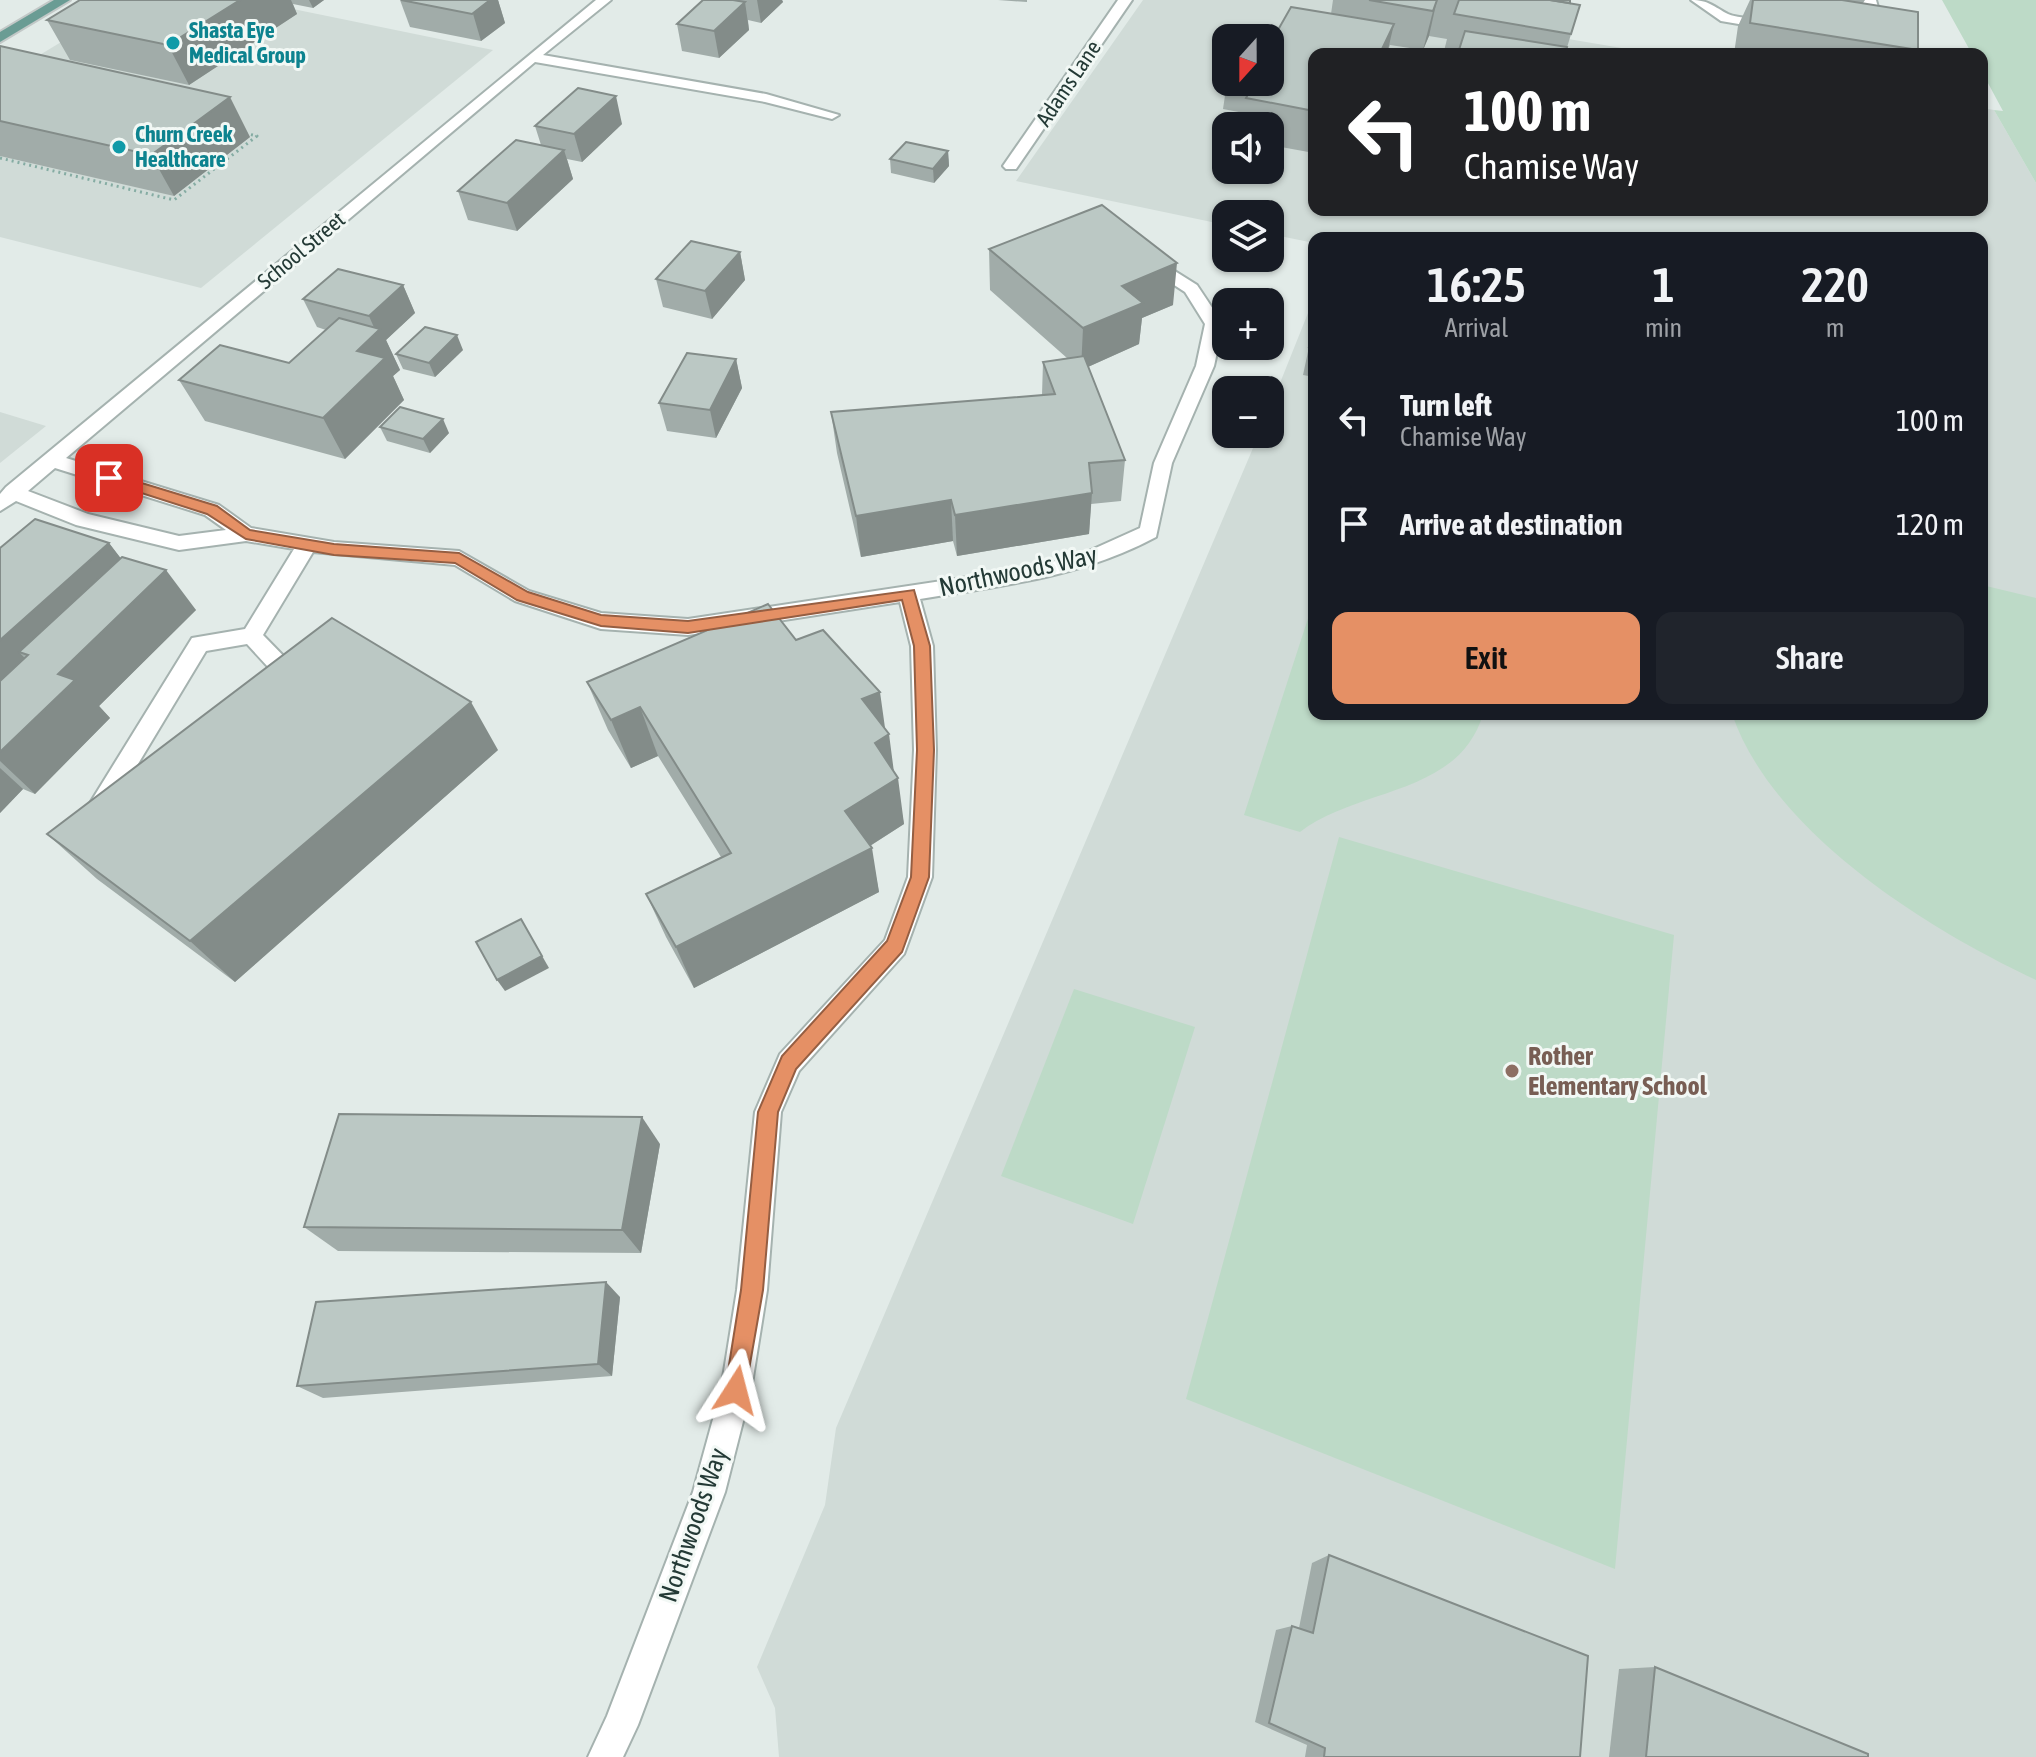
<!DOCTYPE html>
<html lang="en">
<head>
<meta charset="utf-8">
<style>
	:root { --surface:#171b24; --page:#20242c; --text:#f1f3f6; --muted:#9ea1a6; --accent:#e59065 }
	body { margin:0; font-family:"Asap Condensed",sans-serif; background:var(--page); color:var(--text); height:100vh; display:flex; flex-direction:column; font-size:30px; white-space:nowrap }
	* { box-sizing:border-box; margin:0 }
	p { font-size:26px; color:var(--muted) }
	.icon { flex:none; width:44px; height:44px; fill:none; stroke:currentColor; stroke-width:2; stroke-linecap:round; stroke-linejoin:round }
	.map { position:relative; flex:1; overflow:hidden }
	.side { position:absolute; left:1308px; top:232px; width:680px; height:488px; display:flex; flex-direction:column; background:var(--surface); border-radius:16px; box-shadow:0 2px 6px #0004 }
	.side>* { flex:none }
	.guide { position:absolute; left:1308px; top:48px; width:680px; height:168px; border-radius:16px; box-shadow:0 2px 6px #0004; background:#202124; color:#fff; overflow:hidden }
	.needle { width:52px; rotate:201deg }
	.tools { position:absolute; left:1212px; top:24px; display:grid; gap:16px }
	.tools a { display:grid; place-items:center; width:72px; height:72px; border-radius:16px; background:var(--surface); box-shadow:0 2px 6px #0004; font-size:40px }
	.pin { position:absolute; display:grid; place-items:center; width:68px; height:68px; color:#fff; margin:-34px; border-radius:16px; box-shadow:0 4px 12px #0006 }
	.me { position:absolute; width:88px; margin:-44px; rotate:9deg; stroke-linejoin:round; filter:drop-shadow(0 0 6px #0008) }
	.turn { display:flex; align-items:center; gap:28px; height:168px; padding:0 24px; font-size:36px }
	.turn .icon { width:104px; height:104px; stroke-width:2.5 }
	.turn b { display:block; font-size:56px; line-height:68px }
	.eta { display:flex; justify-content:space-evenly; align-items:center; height:136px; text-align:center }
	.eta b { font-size:48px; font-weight:600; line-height:56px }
	.action { display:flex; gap:16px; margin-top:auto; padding:16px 24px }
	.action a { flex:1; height:92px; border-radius:16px; background:var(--accent); color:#111; font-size:32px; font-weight:600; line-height:92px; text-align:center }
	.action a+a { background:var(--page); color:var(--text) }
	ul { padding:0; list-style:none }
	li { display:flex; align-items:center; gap:24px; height:104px; padding:0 24px }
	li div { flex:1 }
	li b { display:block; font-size:30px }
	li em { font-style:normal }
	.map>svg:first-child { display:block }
	.built { fill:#d0dbd7; fill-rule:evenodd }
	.green { fill:#bddac7 }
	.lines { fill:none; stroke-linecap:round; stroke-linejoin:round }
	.minor-casing { stroke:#a5b2af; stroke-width:4 }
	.major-casing { stroke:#c2c8c7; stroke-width:4 }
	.path { stroke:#85aca3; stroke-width:3; stroke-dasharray:2 4; stroke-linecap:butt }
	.minor { fill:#fff; fill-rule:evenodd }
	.major { fill:#6a9c94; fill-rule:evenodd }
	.wall { fill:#a1aca9 }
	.shaded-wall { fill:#838c89 }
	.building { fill:#bbc8c4; stroke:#838c89; stroke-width:2 }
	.route { fill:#e59065; stroke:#955e42; stroke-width:2 }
	.culture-dot { fill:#0f9aa8; stroke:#f2f8f5; stroke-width:3 }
	.education-dot { fill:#8d6e63; stroke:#f2f8f5; stroke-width:3 }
	.labels { text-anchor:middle; stroke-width:6; stroke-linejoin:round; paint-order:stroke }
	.far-culture-label { font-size:22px; font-weight:bold; fill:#0d838f; stroke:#f2f8f5; text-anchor:start }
	.far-street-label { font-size:22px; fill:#243a36; stroke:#f2f8f5 }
	.street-label { font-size:26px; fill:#243a36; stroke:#f2f8f5 }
	.education-label { font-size:26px; font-weight:bold; fill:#785e54; stroke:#f2f8f5; text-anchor:start }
</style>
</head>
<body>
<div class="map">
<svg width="2036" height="1757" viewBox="0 0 2036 1757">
	<rect width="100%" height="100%" fill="#e2ebe8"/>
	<g class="built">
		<polygon points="249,0 493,50 201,288 0,237 0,79 86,27"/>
		<path d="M1143,0h194l320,54h-343v156h668v-102l12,2 42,73v1574h-1257l-4,-49 -18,-41 68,-162 11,-77 423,-994h11v-26l44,-110v416h668v-476h-668v5l-44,-9v-20h-44v11l-210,-44zM1226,38h44v44h-44zM1226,126h44v44h-44z"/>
		<polygon points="0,412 46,426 0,463"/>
	</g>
	<g class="green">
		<polygon points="1942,0 2036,0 2036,183 1994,110 2003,111 1982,72 1982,54 1972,54"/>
		<path d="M1982,585l54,13v382c-109,-51 -263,-147 -304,-266h250z"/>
		<path d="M1314,600v114h169c-24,82 -125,73 -183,118l-56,-17z"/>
		<polygon points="1339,837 1674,935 1615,1569 1186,1399"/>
		<polygon points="1074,989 1195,1027 1133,1224 1001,1176"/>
	</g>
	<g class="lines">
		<g class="minor-casing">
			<g id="minor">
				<path d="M596,0h15l-68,55 223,39 73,21 -7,4 -67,-17 -230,-40 -469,396 153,47 32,23 83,14 125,9 70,40 72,22 87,6 334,-50 58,-14 60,-27 14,-65 42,-97 9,-42 -20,-32 -43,-28 -2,-3 2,-3h12l43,27 26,39 -9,42 -42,97 -16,74c-74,40 -155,49 -236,62l13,47 3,104 -4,127 -28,77 -105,117 -18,41 -14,178 -16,100 -26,102 -87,233 -15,32h-35l19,-41 86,-224 28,-102 16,-100 18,-178 25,-58 105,-114 23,-63 6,-127 -3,-104 -11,-44 -212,33 -87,-6 -86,-28 -60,-36 -142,-13 -50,83 38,39 3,6 -7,10 -8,2 -8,-2 -3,-6 2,-4 -33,-36 -41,7 -100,166 -8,2 -8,-2 -4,-7 4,-7 102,-165 53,-9 49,-80 -48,-8 -67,9 -103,-25 -60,-24 -16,10v-17l6,-7zM55,468l150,47 21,15 -47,6 -91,-22 -60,-23z"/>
				<polygon points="1118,0 1132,0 1016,169 1006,169 1003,166"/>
				<path d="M1691,0c18,0 23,7 37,14 17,7 39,2 53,12l-7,4 -53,-9z"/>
				<polygon points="1862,0 1876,0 1886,36 1884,39 1872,36"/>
			</g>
		</g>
		<g class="major-casing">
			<polygon id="major" points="54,0 70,0 0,42 0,32"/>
		</g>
		<polyline class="path" points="0,158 174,200 257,136 244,133"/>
		<use href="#minor" class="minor"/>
		<use href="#major" class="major"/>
	</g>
	<g class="wall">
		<polygon points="80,0 324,0 313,8 293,4 297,14 189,85 70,60 47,20"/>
		<polygon points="400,0 498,0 505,23 481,41 410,27"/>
		<polygon points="703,0 782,0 783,2 761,23 748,20 749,30 719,58 682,51 677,24"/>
		<polygon points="998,0 1027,0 1027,2"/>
		<polygon points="1333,0 1571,0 1570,3 1580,5 1565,54 1427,54 1444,51 1447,39 1429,36 1423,50 1390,45 1388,50 1314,54 1314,153 1270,145 1270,126 1242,126 1244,113 1223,109 1227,82 1270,82 1331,14"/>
		<polygon points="1750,0 1865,0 1863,3 1918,50 1916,54 1734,54 1738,26"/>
		<polygon points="0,46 250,137 174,196 0,156"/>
		<polygon points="622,124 582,162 567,159 573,179 517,231 468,220 458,191 541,145 535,126"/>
		<polygon points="948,151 949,166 934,183 891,173 890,159"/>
		<polygon points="989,249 1173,305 1142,318 1139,344 1088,367 1125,460 1121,501 1091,504 1089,534 957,556 953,541 861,557 837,453 831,412 1042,395 1043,362 1067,358 990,290"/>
		<polygon points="740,252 745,280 712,319 663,307 656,279"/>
		<polygon points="403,285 415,313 386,340 400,370 393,376 404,400 345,459 205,421 179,380 289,363 326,330 317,327 303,299"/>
		<polygon points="1314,333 1314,377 1303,375 1309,347"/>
		<polygon points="463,350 435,377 403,369 396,354"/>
		<polygon points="736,359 742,388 716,438 667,431 659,403"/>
		<polygon points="380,427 449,433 430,453 387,441"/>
		<polygon points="109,543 120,558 196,610 99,706 110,718 35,794 23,789 0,813 0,548"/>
		<polygon points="796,640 885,729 904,824 870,846 879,892 694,988 666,937 646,894 721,857 658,756 631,768 608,730 587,682"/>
		<polygon points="498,750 235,982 97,879 47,834"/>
		<polygon points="660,1144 641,1253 338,1251 304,1227"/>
		<polygon points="620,1297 612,1376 323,1398 297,1386"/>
		<polygon points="1329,1555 1580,1757 1305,1757 1307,1745 1255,1722 1276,1630 1292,1626 1299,1628 1312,1563"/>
		<polygon points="1655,1667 1868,1757 1609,1757 1619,1669"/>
	</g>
	<g class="shaded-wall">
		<polygon points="240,0 291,0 297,14 189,85 168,45"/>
		<polygon points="309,0 324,0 313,8"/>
		<polygon points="469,0 498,0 505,23 481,41"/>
		<polygon points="757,0 782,0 783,2 761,23"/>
		<polygon points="1437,0 1429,36 1423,50 1433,11"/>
		<polygon points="745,2 749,30 719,58 714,31"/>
		<polygon points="1394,24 1387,54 1382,49"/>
		<polygon points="616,96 622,124 582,162 574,134"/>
		<polygon points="230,97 250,137 174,196 151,155"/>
		<polygon points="564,150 573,179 517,231 507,203"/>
		<polygon points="948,151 949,166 934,183 933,169"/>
		<polygon points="740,252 745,280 712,319 705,291"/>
		<polygon points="1177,263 1173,305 1142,318 1139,344 1081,370 1083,328 1122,286"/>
		<polygon points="403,285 415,313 386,340 400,370 393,376 404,400 345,459 323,418 357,351 376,332 369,316"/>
		<polygon points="457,335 463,350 435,377 429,363"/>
		<polygon points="736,359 742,388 716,438 710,410"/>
		<polygon points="443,419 449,433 430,453 423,439"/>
		<polygon points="1092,493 1089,534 957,556 955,515"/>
		<polygon points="951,500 953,541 861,557 856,516"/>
		<polygon points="109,543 140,583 28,655 19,652 41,675 0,713 0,640"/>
		<polygon points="166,570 196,610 99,706 110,718 35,794 0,761 0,752 58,674"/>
		<polygon points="880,692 886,735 889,734 895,780 898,778 904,824 854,856 845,811 862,699"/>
		<polygon points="471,702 498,750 235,982 190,941"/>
		<polygon points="640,707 658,756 631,768 611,720"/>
		<polygon points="0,768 23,789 0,813"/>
		<polygon points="872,848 879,892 694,988 676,947"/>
		<polygon points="521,919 549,968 505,991 497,980"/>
		<polygon points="642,1117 660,1144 641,1253 622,1230"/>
		<polygon points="606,1282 620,1297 612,1376 598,1364"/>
	</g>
	<g class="building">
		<polygon points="80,0 240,0 168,45 47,20"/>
		<polygon points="401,0 490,0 472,14"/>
		<polygon points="703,0 733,0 745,2 714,31 677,24"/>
		<polygon points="1369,0 1437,0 1433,11"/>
		<polygon points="1459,0 1550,0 1580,5 1571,34 1454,14"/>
		<polygon points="1550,0 1570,0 1570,3"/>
		<polygon points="1753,0 1842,0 1918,12 1918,50 1750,23"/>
		<polygon points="1291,7 1394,24 1382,49 1401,53 1401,54 1314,54 1314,111 1246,98 1255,82 1270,82 1270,44"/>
		<polygon points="1465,31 1567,47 1565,54 1427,54 1429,49 1458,53"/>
		<polygon points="0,46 230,97 151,155 0,121"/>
		<polygon points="578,88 616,96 574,134 535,126"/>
		<polygon points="516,140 564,150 507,203 458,191"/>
		<polygon points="906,142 948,151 933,169 890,159"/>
		<polygon points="1102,205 1177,263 1122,286 1143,303 1083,328 989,249"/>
		<polygon points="691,241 740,252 705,291 656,279"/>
		<polygon points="338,269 403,285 369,316 303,299"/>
		<polygon points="339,318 380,329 357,351 385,358 323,418 179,380 220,345 289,363"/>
		<polygon points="425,327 457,335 429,363 396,354"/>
		<polygon points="1314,333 1314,348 1309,347"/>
		<polygon points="687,353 736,359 710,410 659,403"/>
		<polygon points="1084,356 1125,460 1089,463 1092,493 955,515 951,500 856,516 831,412 1055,394 1043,362"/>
		<polygon points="400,407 443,419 423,439 380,427"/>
		<polygon points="35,519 109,543 0,640 0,548"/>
		<polygon points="122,557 166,570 58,674 75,680 0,752 0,681 28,655 19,652"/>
		<polygon points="768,604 796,640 823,630 880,692 862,699 889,734 875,743 898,778 845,811 872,848 676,947 646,894 731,853 640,707 611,720 587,682"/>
		<polygon points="332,618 471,702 190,941 47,834"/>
		<polygon points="521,919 542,956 497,980 476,942"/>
		<polygon points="339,1114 642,1117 622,1230 304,1227"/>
		<polygon points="606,1282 598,1364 297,1386 316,1302"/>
		<polygon points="1329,1555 1588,1656 1580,1757 1324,1757 1325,1748 1269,1723 1292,1626 1313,1633"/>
		<polygon points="1655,1667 1868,1754 1868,1757 1646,1757"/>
	</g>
	<polygon class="route" points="109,473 217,506 250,530 334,544 459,553 528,592 601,615 688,621 914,590 930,646 934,750 929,877 902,952 796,1069 778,1112 763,1290 744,1398 736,1401 728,1398 725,1390 741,1290 758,1112 782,1056 887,941 911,877 917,750 914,646 902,600 688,633 601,626 517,600 455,563 334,555 246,539 207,514 104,481 104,474"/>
	<g class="culture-dot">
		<circle cx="173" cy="43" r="8"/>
		<circle cx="119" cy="147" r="8"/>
	</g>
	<circle class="education-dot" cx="1512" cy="1071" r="8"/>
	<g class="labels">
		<g class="far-culture-label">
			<text x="189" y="38">Shasta Eye<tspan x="189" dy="25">Medical Group</tspan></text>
			<text x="135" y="142">Churn Creek<tspan x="135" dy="25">Healthcare</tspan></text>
		</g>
		<g class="far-street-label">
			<text transform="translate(1068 83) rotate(-56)" y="8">Adams Lane</text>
			<text transform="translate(301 250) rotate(-40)" y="8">School Street</text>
		</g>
		<g class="street-label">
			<text transform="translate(1018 571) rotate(-12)" y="9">Northwoods Way</text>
			<text transform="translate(693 1525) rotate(-71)" y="9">Northwoods Way</text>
		</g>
		<g class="education-label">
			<text x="1528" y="1065">Rother<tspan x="1528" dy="30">Elementary School</tspan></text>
		</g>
	</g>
</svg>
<div class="tools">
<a><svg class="needle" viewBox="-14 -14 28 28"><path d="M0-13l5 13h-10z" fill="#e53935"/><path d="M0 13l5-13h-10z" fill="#9ea1a6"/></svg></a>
<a><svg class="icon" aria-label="sound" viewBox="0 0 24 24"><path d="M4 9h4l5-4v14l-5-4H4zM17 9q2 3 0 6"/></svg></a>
<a><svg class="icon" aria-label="layers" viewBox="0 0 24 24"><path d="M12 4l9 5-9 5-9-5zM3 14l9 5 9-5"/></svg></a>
<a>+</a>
<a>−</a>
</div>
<div class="pin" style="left:109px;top:478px;background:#d93025"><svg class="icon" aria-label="arrive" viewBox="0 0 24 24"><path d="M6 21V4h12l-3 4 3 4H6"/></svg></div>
<svg class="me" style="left:736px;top:1390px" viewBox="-20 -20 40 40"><path d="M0-17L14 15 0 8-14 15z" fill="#e59065" stroke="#fff" stroke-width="4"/></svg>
<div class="guide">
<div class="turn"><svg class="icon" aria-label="left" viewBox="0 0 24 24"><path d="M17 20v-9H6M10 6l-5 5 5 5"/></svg><div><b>100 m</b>Chamise Way</div></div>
</div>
<section class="side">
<div class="eta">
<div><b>16:25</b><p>Arrival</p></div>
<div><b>1</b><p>min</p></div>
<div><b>220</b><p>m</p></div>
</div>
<ul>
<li><svg class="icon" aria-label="left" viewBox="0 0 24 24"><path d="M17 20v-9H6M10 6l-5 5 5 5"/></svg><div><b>Turn left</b><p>Chamise Way</p></div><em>100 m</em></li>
<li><svg class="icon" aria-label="arrive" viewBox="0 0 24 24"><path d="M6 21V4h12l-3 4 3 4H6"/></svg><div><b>Arrive at destination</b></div><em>120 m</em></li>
</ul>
<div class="action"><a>Exit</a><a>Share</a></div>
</section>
</div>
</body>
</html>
